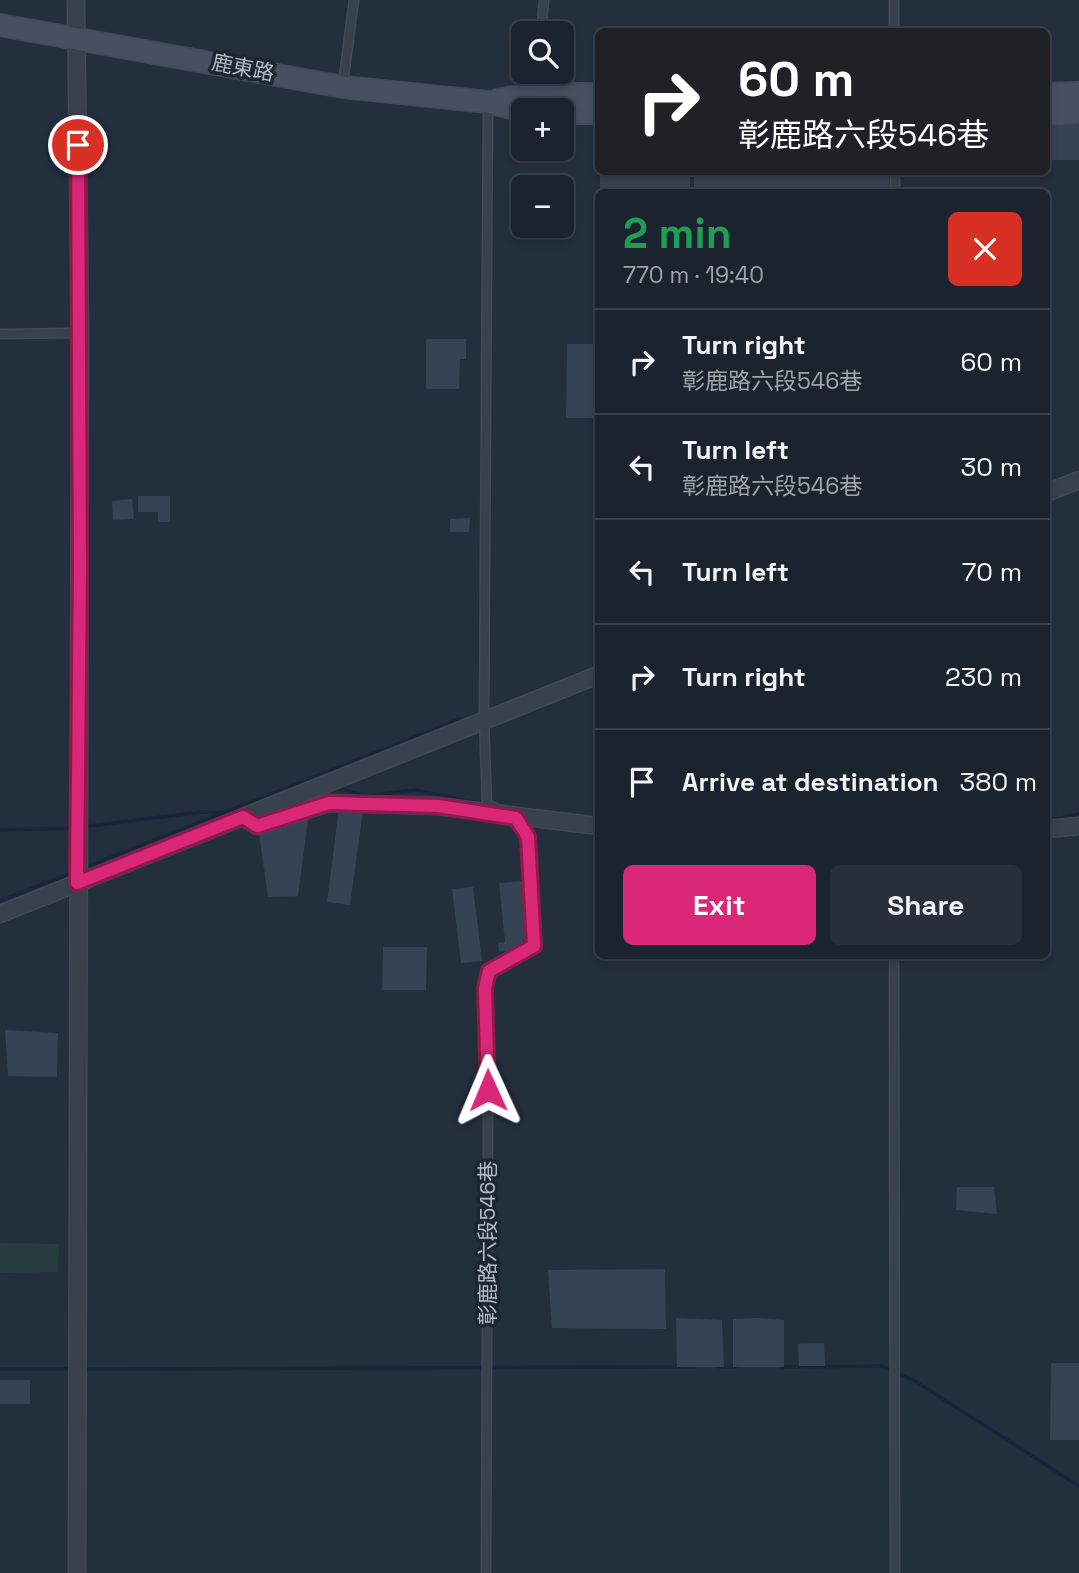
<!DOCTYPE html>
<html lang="en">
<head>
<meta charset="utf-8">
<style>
	:root { --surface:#1b232e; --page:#282f3a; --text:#f1f3f6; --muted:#a0a4aa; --line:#39404a; --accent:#db2777 }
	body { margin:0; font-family:"Space Grotesk","Noto Sans TC",sans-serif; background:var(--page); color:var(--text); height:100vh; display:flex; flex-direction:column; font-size:26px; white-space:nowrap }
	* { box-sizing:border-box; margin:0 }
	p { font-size:23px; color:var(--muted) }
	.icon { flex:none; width:38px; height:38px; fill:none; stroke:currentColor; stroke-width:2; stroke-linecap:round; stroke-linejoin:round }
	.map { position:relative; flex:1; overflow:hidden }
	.panel { position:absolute; left:595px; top:189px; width:455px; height:770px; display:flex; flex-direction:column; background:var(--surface); border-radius:10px; box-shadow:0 4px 10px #0003,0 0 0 2px var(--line) }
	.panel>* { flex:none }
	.hud { position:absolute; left:595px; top:28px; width:455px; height:147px; border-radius:10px; box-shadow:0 4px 10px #0003,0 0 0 2px var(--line); background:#202124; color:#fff; overflow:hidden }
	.tools { position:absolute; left:511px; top:21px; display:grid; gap:14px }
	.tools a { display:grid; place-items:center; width:63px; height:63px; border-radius:10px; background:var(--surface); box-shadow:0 4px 10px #0003,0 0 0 2px var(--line); font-size:35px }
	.pin { position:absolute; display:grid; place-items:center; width:60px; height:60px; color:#fff; margin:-30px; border:4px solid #fff; border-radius:50%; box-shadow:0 2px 7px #0007 }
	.me { position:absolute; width:77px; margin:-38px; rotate:359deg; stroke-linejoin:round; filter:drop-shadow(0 0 5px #0008) }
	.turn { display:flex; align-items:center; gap:24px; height:147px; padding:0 28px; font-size:32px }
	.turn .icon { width:91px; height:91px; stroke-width:2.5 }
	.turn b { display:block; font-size:49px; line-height:60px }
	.round { display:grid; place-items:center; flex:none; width:74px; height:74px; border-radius:10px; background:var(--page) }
	.overview { display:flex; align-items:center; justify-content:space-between; height:119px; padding:0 28px }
	h1 { font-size:42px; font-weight:600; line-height:52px; color:#1e9e55 }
	.button { display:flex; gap:14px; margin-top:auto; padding:14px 28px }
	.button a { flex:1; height:80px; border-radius:10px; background:var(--accent); color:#fff; font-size:28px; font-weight:600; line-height:80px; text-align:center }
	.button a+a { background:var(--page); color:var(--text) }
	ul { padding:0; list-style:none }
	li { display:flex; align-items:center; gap:21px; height:105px; padding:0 28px; border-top:2px solid var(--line) }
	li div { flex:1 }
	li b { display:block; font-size:26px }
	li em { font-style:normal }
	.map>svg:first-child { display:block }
	.green { fill:#263c3f }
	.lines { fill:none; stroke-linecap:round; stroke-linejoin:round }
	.stream { stroke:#17263c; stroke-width:3.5 }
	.building { fill:#364354 }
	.lane-casing { stroke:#414a57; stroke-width:11 }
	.street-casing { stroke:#414a57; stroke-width:19 }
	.secondary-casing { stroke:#414a57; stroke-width:24 }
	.lane { stroke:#38414e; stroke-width:8 }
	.street { stroke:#38414e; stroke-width:16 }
	.secondary { stroke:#465061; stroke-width:21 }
	.route-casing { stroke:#8e194d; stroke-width:18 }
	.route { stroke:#db2777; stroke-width:12 }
	.labels { text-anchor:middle; stroke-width:7; stroke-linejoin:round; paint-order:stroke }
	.street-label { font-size:21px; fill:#b4bcc9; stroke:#1d2633 }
</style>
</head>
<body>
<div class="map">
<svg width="1079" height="1573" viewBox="0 0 1079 1573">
	<rect width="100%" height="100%" fill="#242f3e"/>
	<polygon class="green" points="0,1243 59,1244 58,1272 0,1273"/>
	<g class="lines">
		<g class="stream">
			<polyline points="334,787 365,796 415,790 484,804"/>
			<polyline points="300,804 318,795"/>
			<polyline points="1046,821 1079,814"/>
			<polyline points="82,827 201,812 235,813"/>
			<polyline points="0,830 75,828"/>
			<polyline points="84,868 460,719"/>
			<polyline points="0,901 74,872"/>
			<polyline points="719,1367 736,1367"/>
			<polyline points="782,1367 882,1366 915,1381 1079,1486"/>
			<polyline points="0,1369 71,1369"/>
			<polyline points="82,1369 694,1367"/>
		</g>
	</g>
	<g class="building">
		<polygon points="1079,123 1079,160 1046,160 1046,124"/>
		<rect x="694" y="172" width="195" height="20"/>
		<rect x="600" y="175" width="90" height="17"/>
		<polygon points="426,339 466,339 466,359 460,359 459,389 426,389"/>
		<polygon points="567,344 598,344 598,418 566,418"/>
		<polygon points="138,496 170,496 170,522 158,522 158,512 138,512"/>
		<polygon points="132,499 134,519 113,520 112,501"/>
		<polygon points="470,518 469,532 450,532 450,519"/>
		<polygon points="339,808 363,811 350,905 327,902"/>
		<polygon points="284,818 308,819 298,896 268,897 259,833"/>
		<polygon points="523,881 529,939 523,940 524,949 499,952 498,943 505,942 499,883"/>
		<polygon points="473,887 482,961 461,963 452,889"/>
		<polygon points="383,947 427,947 426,990 382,990"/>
		<polygon points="5,1030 58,1033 57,1077 8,1076"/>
		<polygon points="957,1187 994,1187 997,1214 956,1210"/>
		<polygon points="665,1269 666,1329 552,1328 548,1270"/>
		<polygon points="676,1318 722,1320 724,1367 677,1367"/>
		<polygon points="757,1318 784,1320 784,1367 733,1367 733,1319"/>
		<polygon points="824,1343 825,1366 799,1366 798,1344"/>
		<polygon points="1051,1363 1079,1363 1079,1440 1050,1440"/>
		<rect x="0" y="1380" width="30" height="24"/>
	</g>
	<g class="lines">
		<g class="lane-casing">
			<g id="lane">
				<polyline points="894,0 894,32"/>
				<polyline points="541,33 544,0"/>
				<polyline points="343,84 354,0"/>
				<polyline points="533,91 536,72"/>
				<polyline points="488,103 484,720 487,804 496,808"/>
				<polyline points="895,172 895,192"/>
				<polyline points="0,334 80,333"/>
				<polyline points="894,956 895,1573"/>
				<polyline points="486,1573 488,1116 485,988 489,971 534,946 528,837 514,817"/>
			</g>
		</g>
		<g class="street-casing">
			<g id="street">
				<polyline points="76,0 80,333 77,1573"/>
				<polyline points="1046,493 1079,480"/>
				<polyline points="243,817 598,675"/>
				<polyline points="1046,829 1079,826"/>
				<polyline points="0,914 243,817 257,826 329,803 438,806 598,826"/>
			</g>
		</g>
		<g class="secondary-casing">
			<g id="secondary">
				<polyline points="0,25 343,87 488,102 523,111"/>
				<polyline points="1046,94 1079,93"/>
				<polyline points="497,100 532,94 598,94"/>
				<polyline points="562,113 598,113"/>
				<polyline points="1046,114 1079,112"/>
			</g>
		</g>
		<use href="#lane" class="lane"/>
		<use href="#street" class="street"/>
		<use href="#secondary" class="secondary"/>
	</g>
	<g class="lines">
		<g class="route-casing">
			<polyline id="route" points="78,145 80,570 77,883 243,817 257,826 329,803 438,806 516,818 528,837 534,946 489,971 485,988 488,1090"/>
		</g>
		<use href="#route" class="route"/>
	</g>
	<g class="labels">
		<g class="street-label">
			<text transform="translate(243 68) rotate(11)" y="7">鹿東路</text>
			<text transform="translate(488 1243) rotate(-90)" y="7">彰鹿路六段546巷</text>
		</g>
	</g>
</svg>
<div class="tools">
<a><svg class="icon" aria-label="search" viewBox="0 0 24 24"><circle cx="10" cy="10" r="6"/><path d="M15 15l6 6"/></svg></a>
<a>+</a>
<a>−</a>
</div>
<div class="pin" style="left:78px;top:145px;background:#d93025"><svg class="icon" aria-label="arrive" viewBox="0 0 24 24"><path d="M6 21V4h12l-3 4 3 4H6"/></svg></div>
<svg class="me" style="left:488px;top:1090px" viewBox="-20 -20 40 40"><path d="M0-17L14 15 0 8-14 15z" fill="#db2777" stroke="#fff" stroke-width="4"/></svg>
<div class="hud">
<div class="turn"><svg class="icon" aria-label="right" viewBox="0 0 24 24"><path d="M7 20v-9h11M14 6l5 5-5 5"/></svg><div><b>60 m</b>彰鹿路六段546巷</div></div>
</div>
<section class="panel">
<div class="overview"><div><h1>2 min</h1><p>770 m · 19:40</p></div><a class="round" style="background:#d93025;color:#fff"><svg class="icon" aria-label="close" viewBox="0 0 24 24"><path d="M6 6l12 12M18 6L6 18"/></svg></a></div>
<ul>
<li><svg class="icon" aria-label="right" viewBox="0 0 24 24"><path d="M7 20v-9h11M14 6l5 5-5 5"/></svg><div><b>Turn right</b><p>彰鹿路六段546巷</p></div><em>60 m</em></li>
<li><svg class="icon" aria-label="left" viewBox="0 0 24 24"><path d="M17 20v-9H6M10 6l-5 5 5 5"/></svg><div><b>Turn left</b><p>彰鹿路六段546巷</p></div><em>30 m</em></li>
<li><svg class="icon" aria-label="left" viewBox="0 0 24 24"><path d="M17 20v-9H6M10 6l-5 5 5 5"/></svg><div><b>Turn left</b></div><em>70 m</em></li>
<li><svg class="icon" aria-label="right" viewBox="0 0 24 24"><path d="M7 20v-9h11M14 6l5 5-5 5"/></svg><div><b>Turn right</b></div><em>230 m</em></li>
<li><svg class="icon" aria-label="arrive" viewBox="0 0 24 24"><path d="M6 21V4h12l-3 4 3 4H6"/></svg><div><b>Arrive at destination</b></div><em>380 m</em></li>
</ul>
<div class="button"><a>Exit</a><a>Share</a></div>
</section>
</div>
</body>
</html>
